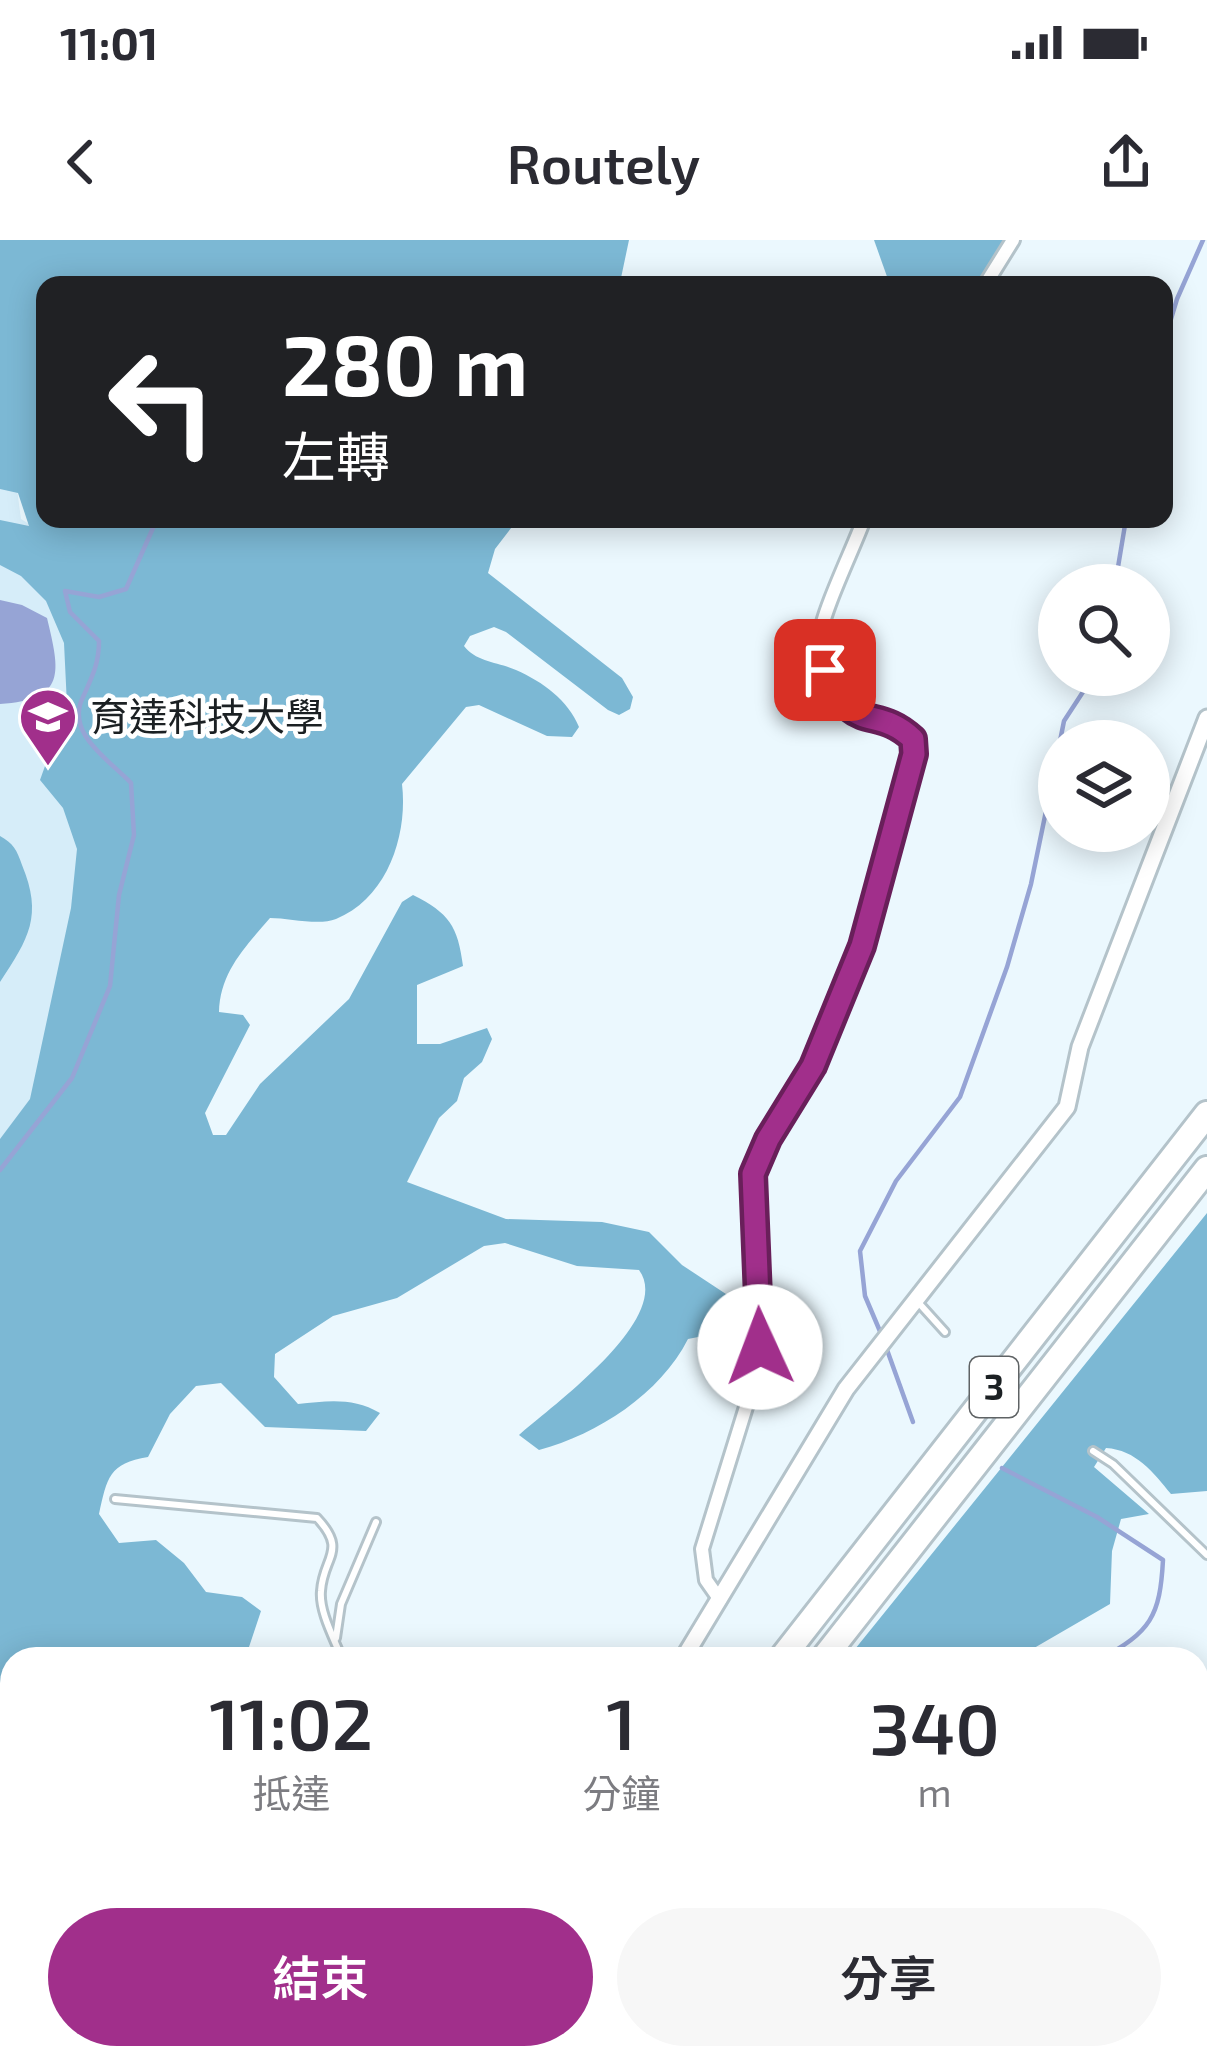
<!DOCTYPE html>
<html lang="zh-TW">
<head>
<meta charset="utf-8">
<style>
	:root { --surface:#fff; --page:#f7f7f7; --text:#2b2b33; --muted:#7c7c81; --accent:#a12f8b }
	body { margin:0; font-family:"Exo 2","Noto Sans TC",sans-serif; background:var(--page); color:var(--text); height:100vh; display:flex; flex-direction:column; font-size:45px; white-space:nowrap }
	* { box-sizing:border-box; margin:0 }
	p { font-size:39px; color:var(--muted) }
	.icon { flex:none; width:66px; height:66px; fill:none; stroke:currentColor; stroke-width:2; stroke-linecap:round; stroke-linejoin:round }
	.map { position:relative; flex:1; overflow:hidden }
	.panel { position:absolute; left:0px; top:1407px; width:1209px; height:423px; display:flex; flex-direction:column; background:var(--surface); border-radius:36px 36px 0 0; box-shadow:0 6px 30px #0003 }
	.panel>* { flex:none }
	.hud { position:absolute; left:36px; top:36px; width:1137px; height:252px; border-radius:24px; box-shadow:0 6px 30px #0003; background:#202124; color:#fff; overflow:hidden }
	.buttons { position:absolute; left:1038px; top:324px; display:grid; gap:24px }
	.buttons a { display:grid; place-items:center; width:132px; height:132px; border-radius:50%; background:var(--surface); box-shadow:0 6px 30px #0003; font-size:60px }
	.pin { position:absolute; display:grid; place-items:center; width:102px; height:102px; color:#fff; margin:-51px; border-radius:24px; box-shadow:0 6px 18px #0006 }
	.me { position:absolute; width:132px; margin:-66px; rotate:358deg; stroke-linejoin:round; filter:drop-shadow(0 0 9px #0008) }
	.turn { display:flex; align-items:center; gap:42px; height:252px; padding:0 48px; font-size:54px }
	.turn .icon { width:156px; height:156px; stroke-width:2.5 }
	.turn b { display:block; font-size:84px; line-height:102px }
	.eta { display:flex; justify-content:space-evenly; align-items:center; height:204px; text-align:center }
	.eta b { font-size:72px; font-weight:600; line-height:84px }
	.primary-button { display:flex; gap:24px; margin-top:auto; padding:24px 48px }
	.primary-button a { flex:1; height:138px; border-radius:72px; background:var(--accent); color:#fff; font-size:48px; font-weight:600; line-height:138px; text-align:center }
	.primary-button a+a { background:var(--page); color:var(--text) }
	.status { display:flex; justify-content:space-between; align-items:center; height:84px; padding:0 60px; background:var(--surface); direction:ltr }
	.status svg { height:33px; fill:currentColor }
	header { display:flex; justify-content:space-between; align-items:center; height:156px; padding:0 48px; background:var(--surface); font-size:54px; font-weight:600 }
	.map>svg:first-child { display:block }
	.built { fill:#d6edf9 }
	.forest { fill:#7cb8d4 }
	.water { fill:#96a4d5 }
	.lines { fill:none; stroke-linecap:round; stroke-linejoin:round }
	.stream { stroke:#96a4d5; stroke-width:4.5 }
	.service-casing { stroke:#b4c3ca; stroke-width:12 }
	.minor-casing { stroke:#b4c3ca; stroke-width:18 }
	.tertiary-casing { stroke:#b4c3ca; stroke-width:21 }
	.motorway-casing { stroke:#b4c3ca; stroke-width:30 }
	.path { stroke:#828b8f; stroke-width:3; stroke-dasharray:6 9; stroke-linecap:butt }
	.service { stroke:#fff; stroke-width:6 }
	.minor { stroke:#fff; stroke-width:12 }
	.tertiary { stroke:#fff; stroke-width:15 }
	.motorway { stroke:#fff; stroke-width:24 }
	.route-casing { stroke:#691f5a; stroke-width:30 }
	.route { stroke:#a12f8b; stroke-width:21 }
	.labels { text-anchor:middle; stroke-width:9; stroke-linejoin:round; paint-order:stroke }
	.shield { fill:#fff; stroke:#5f6365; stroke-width:3 }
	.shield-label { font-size:36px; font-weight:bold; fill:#1b2023 }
	.poi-label { font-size:39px; fill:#1b2023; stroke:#fff; text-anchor:start }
</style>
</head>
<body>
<div class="status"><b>11:01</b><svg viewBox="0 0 49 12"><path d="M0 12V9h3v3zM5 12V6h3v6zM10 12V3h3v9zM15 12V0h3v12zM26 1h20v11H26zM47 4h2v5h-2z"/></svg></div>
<header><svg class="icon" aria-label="back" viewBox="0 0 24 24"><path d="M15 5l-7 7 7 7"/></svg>Routely<svg class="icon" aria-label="share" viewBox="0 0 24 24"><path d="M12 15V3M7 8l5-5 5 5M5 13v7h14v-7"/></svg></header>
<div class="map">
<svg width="1207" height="1828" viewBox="0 0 1207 1828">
	<rect width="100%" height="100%" fill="#ebf8fe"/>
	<polygon class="built" points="0,121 21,279 69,309 83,406 65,471 116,548 55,851 0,908"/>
	<g class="forest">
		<path d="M0,0h629l-8,38 4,7h-580v234h473l-23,30 -7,24 134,105 11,19 -3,12 -11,6 -11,-5 -102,-78 -12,-5 -24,9 -6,10c12,16 34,16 52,24 27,12 52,30 63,57l-7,10 -25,-1 -68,-31 -13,2 -64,77c6,50 -14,114 -66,135 -17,7 -47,-1 -66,-1 -25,29 -50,54 -51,94l24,3 7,10 -45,88 8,22h13l34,-51 89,-85 53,-97 11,-7c36,18 45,31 50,71l-46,19v59h23l47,-16 5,11 -10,23 -18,16 -7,23 -18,17 -32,64 99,37 96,3 47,10 33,33 50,33 16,18 1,11 -61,12c-28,55 -90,95 -149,111l-20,-15c34,-30 155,-117 120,-165l-62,-4 -72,-23 -21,3 -87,52 -64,18 -58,38 -1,23 24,27c29,-3 55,-7 82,9l-14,18 -101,-4 -44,-44 -25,3 -26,28 -22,43c-39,6 -41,21 -49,57l20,29 37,-3 28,23 22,29 36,5 19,14 -16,48h-233v79l-12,1v-600l30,-40 41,-191 6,-59 -14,-41 -23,-28 27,-75 -3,-62 -18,-42 -25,-25 -21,-11v-45l29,6 -11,-33 -18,-4z"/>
		<polygon points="874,0 1014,0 983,45 890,45"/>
		<path d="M0,596c13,7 17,14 22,29 21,51 7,73 -22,117z"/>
		<path d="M1207,973v278l-36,3c-18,-22 -35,-44 -65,-46l-12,19 55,47 -28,5 -9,32 -2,53 -95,55h-168z"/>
		<polygon points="12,1746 12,1818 85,1818 90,1828 0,1828 0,1754"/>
		<polygon points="233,1818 373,1818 363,1828 234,1828"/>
	</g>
	<path class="water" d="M0,360l22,5 25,13c13,54 20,82 -47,86z"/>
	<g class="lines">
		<g class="stream">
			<polyline points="1164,102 1177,59 1203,0"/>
			<polyline points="1115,345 1126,279"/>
			<polyline points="1060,501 1064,481 1094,435"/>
			<path d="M0,930l72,-92 38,-92 9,-91 15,-60 -3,-52c-23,-24 -66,-50 -48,-86 9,-20 16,-33 16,-56l-29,-29 -5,-21 34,6 27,-8 31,-70"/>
			<polyline points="882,1096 865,1056 860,1011 896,941 960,857 1007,727 1031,644 1059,508"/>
			<polyline points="886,1107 913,1182"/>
			<path d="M1002,1228l95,49 66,43c-3,56 -12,72 -63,99"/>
			<polyline points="1182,1818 1186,1828"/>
		</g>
		<g class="service-casing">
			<g id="service">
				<polyline points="917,1061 945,1092"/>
				<polyline points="1093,1211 1113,1224 1207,1315"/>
				<path d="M115,1259l202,19c31,33 6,39 4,73 -2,21 14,49 21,68"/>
				<polyline points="336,1398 341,1364 376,1282"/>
				<polyline points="0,1736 4,1734"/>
			</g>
		</g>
		<g class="minor-casing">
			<g id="minor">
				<polyline points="985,45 1013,0"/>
				<path d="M720,1360l-14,-20 -4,-31 53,-171 5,-31 -7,-173 15,-35 45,-73 49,-120 52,-191 -2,-16c-16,-16 -41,-16 -60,-27 -22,-12 -35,-52 -32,-76 3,-26 34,-89 44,-117"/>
			</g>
		</g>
		<g class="tertiary-casing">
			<g id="tertiary">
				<polyline points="683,1419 846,1149 1067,867 1080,807 1207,478"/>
				<polyline points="381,1828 390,1818"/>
			</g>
		</g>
		<g class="motorway-casing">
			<g id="motorway">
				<polyline points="781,1419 1207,874"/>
				<polyline points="823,1419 1207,929"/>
				<polyline points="461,1828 469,1818"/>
				<polyline points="503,1828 511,1818"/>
			</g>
		</g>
		<g class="path">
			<polyline points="793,1818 806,1828"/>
			<polyline points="902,1828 925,1821"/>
		</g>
		<use href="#service" class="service"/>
		<use href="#minor" class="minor"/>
		<use href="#tertiary" class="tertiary"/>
		<use href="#motorway" class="motorway"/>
	</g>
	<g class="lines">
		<g class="route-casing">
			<path id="route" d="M760,1107l-7,-173 15,-35 45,-73 49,-120 52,-192 -1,-15c-38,-36 -60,-1 -88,-69"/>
		</g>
		<use href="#route" class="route"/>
	</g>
	<defs>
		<g id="university-pin" transform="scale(3)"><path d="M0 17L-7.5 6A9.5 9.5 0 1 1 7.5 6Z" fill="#a12f8b" stroke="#fff"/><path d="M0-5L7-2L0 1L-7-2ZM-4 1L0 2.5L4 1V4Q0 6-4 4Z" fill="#fff"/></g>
	</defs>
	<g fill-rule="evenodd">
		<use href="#university-pin" x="48" y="477"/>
	</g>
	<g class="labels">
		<rect class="shield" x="970" y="1117" width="48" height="60" rx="9"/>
		<g class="shield-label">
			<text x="994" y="1160">3</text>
		</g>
		<g class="poi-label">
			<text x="90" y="491">育達科技大學</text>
		</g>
	</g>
</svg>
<div class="buttons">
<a><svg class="icon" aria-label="search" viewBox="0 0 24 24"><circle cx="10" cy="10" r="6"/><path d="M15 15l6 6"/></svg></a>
<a><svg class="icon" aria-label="layers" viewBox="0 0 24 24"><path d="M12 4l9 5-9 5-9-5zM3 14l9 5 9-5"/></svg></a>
</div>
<div class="pin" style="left:825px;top:430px;background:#d93025"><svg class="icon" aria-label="arrive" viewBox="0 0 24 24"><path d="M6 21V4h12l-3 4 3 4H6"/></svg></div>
<svg class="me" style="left:760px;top:1107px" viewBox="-20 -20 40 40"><circle r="19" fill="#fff"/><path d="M0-13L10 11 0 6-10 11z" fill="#a12f8b"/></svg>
<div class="hud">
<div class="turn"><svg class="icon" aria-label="left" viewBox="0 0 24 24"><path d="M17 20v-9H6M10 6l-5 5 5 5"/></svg><div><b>280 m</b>左轉</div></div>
</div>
<section class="panel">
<div class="eta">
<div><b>11:02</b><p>抵達</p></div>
<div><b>1</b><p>分鐘</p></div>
<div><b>340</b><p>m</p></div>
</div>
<div class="primary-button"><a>結束</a><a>分享</a></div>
</section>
</div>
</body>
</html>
